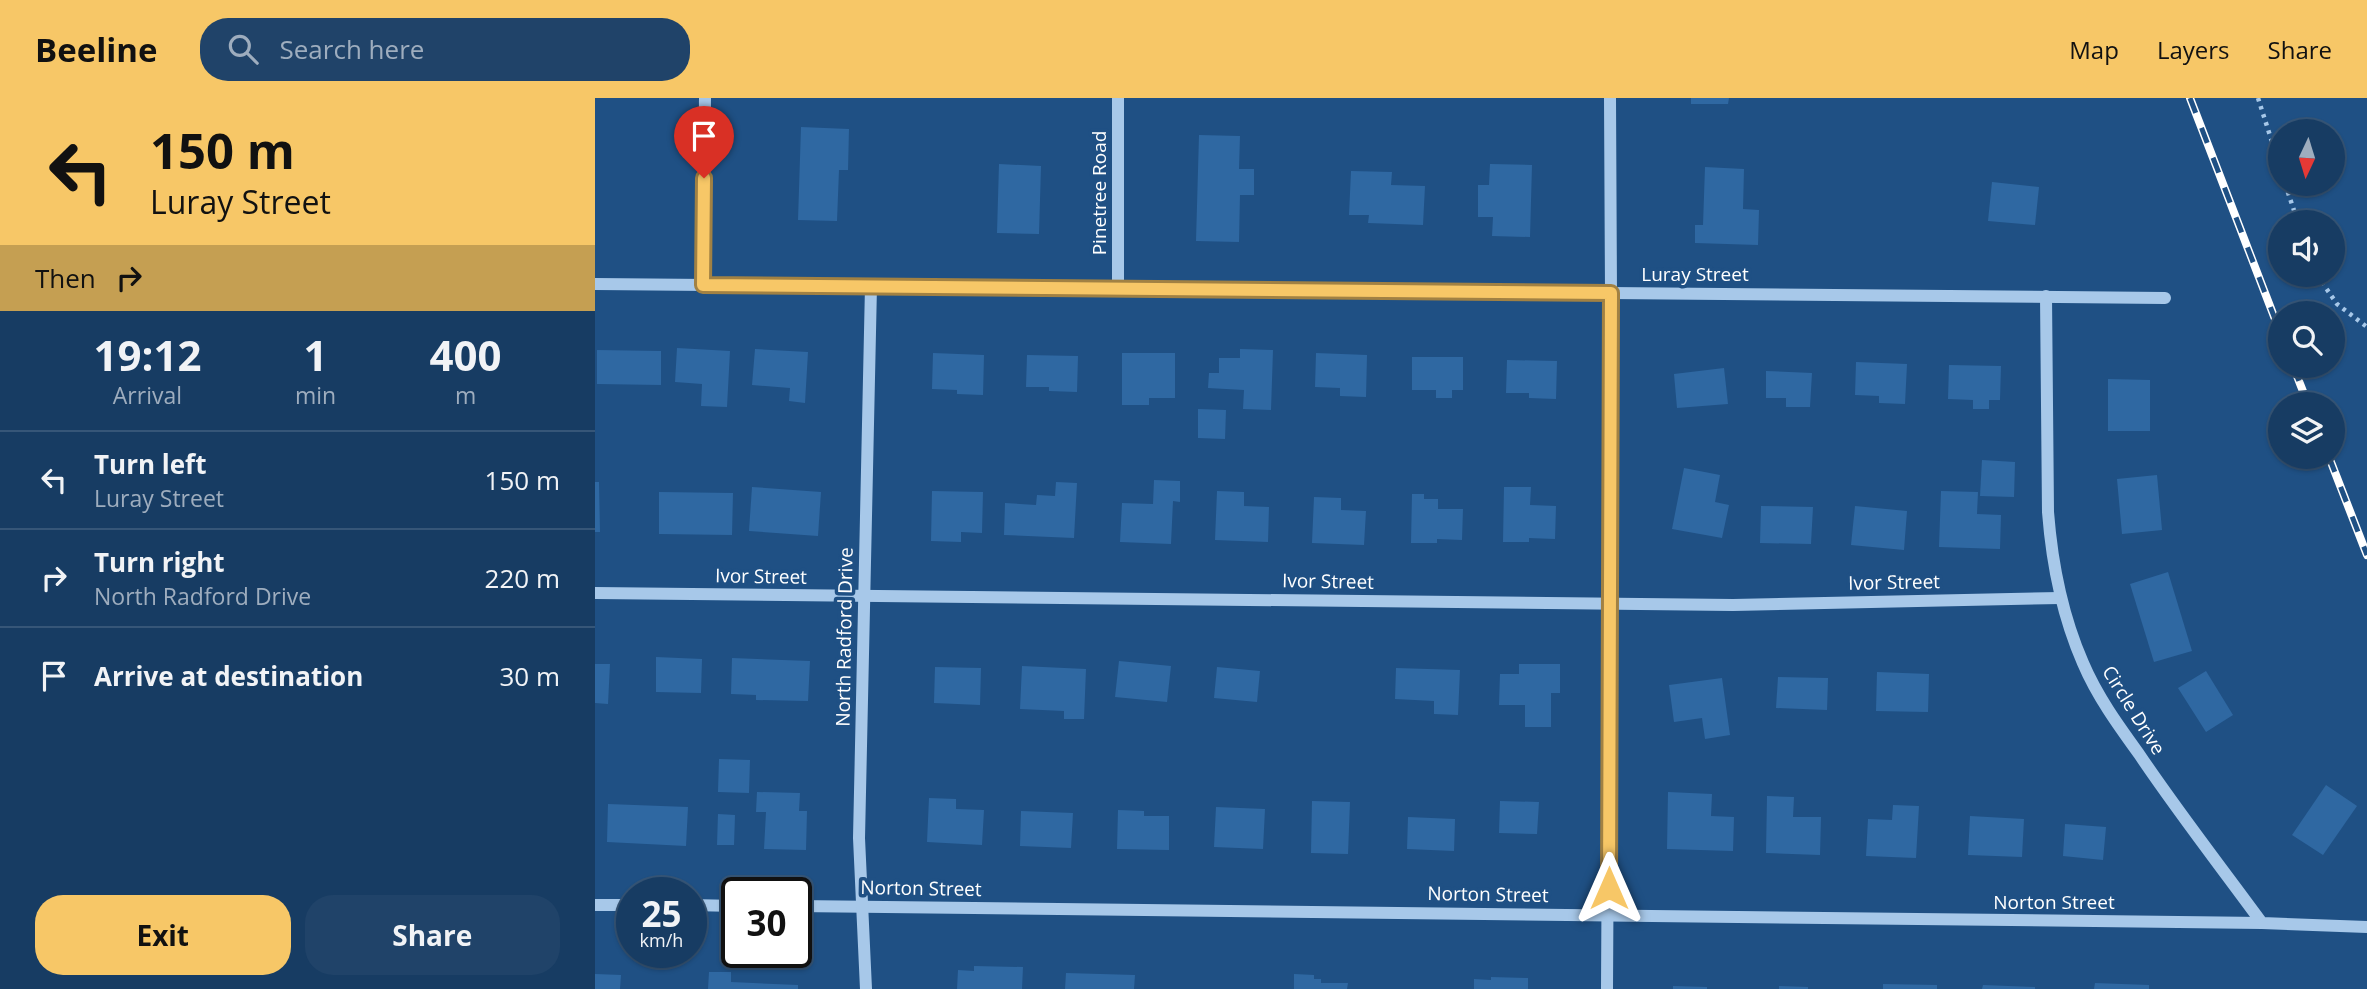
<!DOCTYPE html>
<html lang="en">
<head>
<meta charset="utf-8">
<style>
	:root { --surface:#173c63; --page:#204369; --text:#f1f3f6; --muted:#9eadbe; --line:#365678; --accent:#f7c767 }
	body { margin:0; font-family:"Open Sans",sans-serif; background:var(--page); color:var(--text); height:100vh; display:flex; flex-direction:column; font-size:26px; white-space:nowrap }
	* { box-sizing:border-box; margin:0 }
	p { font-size:23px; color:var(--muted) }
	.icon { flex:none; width:38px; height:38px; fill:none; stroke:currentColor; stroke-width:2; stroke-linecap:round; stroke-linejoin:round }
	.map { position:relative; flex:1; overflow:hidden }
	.side { display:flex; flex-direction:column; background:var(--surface); width:595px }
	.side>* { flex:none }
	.top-card { background:#f7c767; color:#111; overflow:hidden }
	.needle { width:46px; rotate:184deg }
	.fabs { position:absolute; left:1673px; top:21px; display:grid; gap:14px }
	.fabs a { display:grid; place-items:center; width:77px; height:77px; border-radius:50%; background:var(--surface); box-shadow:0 2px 5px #0004,0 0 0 2px var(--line); font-size:35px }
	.speed { position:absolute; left:21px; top:779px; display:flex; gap:14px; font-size:35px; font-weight:700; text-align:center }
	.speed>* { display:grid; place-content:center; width:91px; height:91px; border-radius:50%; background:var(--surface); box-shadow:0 2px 5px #0004,0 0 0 2px var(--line); line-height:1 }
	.speed small { font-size:18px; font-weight:400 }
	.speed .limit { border:4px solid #111; border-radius:10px; background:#fff; color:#111 }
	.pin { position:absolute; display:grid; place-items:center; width:60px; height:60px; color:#fff; margin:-72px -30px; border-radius:50% 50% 50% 0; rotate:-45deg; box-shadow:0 0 7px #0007 }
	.pin .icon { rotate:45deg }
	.me { position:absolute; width:77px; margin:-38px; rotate:0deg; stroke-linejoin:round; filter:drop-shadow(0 0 5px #0008) }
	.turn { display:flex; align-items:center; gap:24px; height:147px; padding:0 35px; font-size:32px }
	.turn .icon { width:91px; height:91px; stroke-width:2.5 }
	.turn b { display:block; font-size:49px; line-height:60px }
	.then { display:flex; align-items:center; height:66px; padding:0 35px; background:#0003; gap:14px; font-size:26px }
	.eta { display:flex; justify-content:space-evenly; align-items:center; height:119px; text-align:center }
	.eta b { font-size:42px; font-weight:700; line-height:49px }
	.primary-button { display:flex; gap:14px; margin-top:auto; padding:14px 35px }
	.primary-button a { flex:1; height:80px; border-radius:28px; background:var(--accent); color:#111; font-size:28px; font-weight:700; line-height:80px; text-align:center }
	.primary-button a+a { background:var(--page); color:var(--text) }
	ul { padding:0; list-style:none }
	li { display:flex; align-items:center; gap:21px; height:98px; padding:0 35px; border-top:2px solid var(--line) }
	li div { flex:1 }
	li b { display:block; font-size:26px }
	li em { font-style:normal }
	header { display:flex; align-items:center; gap:42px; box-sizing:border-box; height:98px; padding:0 35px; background:var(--accent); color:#111 }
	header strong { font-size:33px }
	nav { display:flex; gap:38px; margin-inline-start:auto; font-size:24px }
	.search { width:490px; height:63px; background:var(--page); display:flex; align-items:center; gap:18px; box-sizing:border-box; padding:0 24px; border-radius:28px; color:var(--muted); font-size:26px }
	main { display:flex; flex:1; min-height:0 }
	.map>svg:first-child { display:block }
	.building { fill:#2f68a2 }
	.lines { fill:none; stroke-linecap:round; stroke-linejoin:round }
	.path { stroke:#a7c8e9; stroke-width:4.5; stroke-dasharray:3.5 5; stroke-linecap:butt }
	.minor { stroke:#a7c8e9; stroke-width:12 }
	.rail-casing { stroke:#fff; stroke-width:8 }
	.rail { stroke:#1f5084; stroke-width:5; stroke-dasharray:16; stroke-linecap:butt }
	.route-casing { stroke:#a18143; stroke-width:18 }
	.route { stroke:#f7c767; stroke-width:12 }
	.labels { text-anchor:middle; stroke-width:7; stroke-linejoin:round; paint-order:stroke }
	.street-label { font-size:19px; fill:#fff; stroke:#1f5084 }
</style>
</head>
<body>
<header>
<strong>Beeline</strong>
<div class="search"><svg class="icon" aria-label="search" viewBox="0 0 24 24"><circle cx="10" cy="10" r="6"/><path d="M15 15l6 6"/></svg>Search here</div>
<nav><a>Map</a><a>Layers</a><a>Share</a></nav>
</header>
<main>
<section class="side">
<div class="top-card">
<div class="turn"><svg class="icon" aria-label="left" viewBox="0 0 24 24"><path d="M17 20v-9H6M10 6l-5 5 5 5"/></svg><div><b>150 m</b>Luray Street</div></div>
<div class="then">Then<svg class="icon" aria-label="right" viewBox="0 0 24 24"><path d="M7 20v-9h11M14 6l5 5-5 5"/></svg></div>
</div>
<div class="eta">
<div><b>19:12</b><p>Arrival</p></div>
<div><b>1</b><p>min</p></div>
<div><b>400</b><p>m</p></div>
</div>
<ul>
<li><svg class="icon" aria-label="left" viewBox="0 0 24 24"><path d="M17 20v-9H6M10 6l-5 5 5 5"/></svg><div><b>Turn left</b><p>Luray Street</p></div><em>150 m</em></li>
<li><svg class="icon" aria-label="right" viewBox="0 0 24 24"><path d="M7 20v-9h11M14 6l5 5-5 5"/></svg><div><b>Turn right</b><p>North Radford Drive</p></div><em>220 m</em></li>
<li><svg class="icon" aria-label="arrive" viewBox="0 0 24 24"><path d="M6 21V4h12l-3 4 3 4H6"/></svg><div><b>Arrive at destination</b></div><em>30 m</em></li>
</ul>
<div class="primary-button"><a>Exit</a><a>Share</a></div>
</section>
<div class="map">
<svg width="1772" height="891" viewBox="0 0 1772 891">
	<rect width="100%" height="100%" fill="#1f5084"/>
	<g class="building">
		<polygon points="1096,0 1134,0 1133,6 1096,6"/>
		<polygon points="206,29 254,31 253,72 244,72 242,123 203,122"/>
		<polygon points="604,37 645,38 644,71 659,71 659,97 645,97 644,144 601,143"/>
		<polygon points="404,66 446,68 444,136 402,135"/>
		<polygon points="895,66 937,67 935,139 897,138 898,119 883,119 883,87 894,87"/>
		<polygon points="1110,69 1149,71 1148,111 1164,112 1163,147 1100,145 1100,127 1108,127"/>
		<polygon points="756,73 797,74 796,87 830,88 828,127 773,125 774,117 754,117"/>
		<polygon points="1397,84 1444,89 1440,127 1393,123"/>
		<polygon points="82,250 135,253 132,309 106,308 107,286 80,284"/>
		<polygon points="160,251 213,254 210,305 194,303 195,290 157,287"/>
		<polygon points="645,251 678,252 676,312 648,311 649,292 613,290 614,275 624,275 624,260 645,260"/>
		<polygon points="2,252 66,253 66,287 2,286"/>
		<polygon points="338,255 389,257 388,297 362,296 362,292 337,291"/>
		<polygon points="527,255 580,255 580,300 554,300 554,307 527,307"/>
		<polygon points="721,255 772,257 771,299 745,298 745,290 720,289"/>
		<polygon points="432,257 483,258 482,294 454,293 454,289 431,289"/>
		<polygon points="817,259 868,259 868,292 857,292 857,300 841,300 841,292 817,292"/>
		<polygon points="912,262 962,263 961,301 934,300 934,295 911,295"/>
		<polygon points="1261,264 1312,266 1310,306 1284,305 1284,298 1260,297"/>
		<polygon points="1354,267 1406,268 1405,302 1394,302 1394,311 1378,311 1378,302 1353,301"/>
		<polygon points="1129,270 1133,306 1082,310 1079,276"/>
		<polygon points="1171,273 1217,275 1215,309 1191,309 1191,300 1171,300"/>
		<polygon points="1513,281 1555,282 1555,333 1513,333"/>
		<polygon points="603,311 631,312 630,341 603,340"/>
		<polygon points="1387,362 1420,364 1419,399 1385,398"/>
		<polygon points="1089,370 1125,377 1120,404 1134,407 1127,440 1077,431"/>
		<polygon points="1562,377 1567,432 1527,436 1522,381"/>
		<polygon points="559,382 585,383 585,404 578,403 576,446 525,444 527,405 558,406"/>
		<polygon points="0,384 4,384 5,434 0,434"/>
		<polygon points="461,384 482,385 479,440 409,437 410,405 441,407 442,397 460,398"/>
		<polygon points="157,389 226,394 223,438 154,433"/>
		<polygon points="909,389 936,389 935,407 961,408 960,441 934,440 934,444 908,444"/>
		<polygon points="337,393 388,394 387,435 366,434 366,444 336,443"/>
		<polygon points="622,393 649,394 649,408 674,409 673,444 620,442"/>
		<polygon points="1346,393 1383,394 1382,416 1406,417 1405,451 1344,449"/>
		<polygon points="64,394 138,395 137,437 64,436"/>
		<polygon points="817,396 829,396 829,401 843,401 843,411 868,411 867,442 842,441 842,445 816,445"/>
		<polygon points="719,399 746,400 746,412 771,413 769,447 717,445"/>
		<polygon points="1166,408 1218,409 1216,446 1165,445"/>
		<polygon points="1260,408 1312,413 1309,452 1256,447"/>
		<polygon points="1573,474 1597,553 1559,564 1535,486"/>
		<polygon points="61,559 107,561 106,595 61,594"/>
		<polygon points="137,560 215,563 213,603 161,602 161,597 136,596"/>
		<polygon points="524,563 576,568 572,604 520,599"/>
		<polygon points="0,566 15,566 13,606 0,605"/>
		<polygon points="924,566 965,566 965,595 956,595 956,629 930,629 930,607 904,607 905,576 924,576"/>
		<polygon points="427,568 491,571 489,621 469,621 469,613 425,611"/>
		<polygon points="340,569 386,570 385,607 339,605"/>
		<polygon points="622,569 665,573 662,604 619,600"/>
		<polygon points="801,570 865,572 863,617 839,616 839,603 800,601"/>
		<polygon points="1611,573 1638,617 1611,634 1583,590"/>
		<polygon points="1282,574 1334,576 1333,614 1281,613"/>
		<polygon points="1183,579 1233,580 1232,612 1181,610"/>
		<polygon points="1127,580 1135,637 1110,641 1107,620 1079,624 1074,587"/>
		<polygon points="124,661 155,662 154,695 123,694"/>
		<polygon points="1731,687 1762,708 1728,757 1697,737"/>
		<polygon points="162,694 205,695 204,713 212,713 211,752 169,751 171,714 161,714"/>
		<polygon points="1073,694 1117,696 1116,718 1139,719 1138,753 1072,751"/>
		<polygon points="1172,698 1199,699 1198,719 1226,719 1225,757 1171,755"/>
		<polygon points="334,700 361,701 361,711 389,712 387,747 332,744"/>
		<polygon points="717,703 755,704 753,756 716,755"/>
		<polygon points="905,703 944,704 942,736 904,735"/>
		<polygon points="13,706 93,709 91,748 12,744"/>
		<polygon points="1298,707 1324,708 1321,760 1271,758 1273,721 1297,722"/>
		<polygon points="621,709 670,711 668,751 619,749"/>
		<polygon points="523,712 549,713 549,718 574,718 574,752 522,751"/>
		<polygon points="426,713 478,715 476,750 425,748"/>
		<polygon points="123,716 140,717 139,747 122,747"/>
		<polygon points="1375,718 1429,721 1427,759 1373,757"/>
		<polygon points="813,719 860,721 859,753 812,751"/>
		<polygon points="1470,726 1511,729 1508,762 1468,758"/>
		<polygon points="379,868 428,869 427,891 362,891 363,872 379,873"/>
		<polygon points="114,874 136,874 136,884 203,887 203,891 113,891"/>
		<polygon points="471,875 540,877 539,891 470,891"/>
		<polygon points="0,876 26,877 25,891 0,891"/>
		<polygon points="699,876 719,877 719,881 726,881 726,885 753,885 752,891 699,891"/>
		<polygon points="896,879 933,880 933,891 879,891 879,881 896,882"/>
		<polygon points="1500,885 1554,887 1554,891 1499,891"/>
		<polygon points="1288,886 1342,887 1342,891 1288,891"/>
		<polygon points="1388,887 1440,889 1440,891 1387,891"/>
		<polygon points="1078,888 1112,889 1112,891 1078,891"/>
		<polygon points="1184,888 1213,889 1213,891 1184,891"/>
	</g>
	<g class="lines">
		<g class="path">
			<polyline points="1663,0 1685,69"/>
			<polyline points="1690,86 1703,124"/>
			<polyline points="1722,177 1742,206 1772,229"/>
		</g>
		<g class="minor">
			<polyline points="0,186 1570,200"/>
			<polyline points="108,187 110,0"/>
			<polyline points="523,190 523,0"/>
			<path d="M1451,198l2,216c4,52 14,103 35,151 14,33 35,62 56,91 39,58 82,113 123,169l105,4"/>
			<polyline points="0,495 1138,507 1465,500"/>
			<polyline points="0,807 37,807"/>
			<polyline points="96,807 142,808"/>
			<polyline points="201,808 1667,825"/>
			<polyline points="271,891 264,740 276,188"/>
			<polyline points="1012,891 1016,195 1015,0"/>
		</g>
		<g class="rail-casing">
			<g id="rail">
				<polyline points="1595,0 1685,234"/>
				<polyline points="1698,268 1713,306"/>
				<polyline points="1734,359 1772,457"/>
			</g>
		</g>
		<use href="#rail" class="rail"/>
	</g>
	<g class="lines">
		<g class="route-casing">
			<polyline id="route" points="109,80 108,187 1016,195 1014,790"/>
		</g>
		<use href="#route" class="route"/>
	</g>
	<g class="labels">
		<g class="street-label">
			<text transform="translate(504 95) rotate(-90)" y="7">Pinetree Road</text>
			<text x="1100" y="183">Luray Street</text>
			<text transform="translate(166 478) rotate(1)" y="7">Ivor Street</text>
			<text transform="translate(733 483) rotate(1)" y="7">Ivor Street</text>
			<text transform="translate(1299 484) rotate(-1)" y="7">Ivor Street</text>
			<text transform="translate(249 539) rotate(-89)" y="7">North Radford Drive</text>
			<text transform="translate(1539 612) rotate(58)" y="7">Circle Drive</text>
			<text transform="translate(326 790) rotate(1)" y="7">Norton Street</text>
			<text transform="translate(893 796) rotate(1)" y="7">Norton Street</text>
			<text x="1459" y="811">Norton Street</text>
		</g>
	</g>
</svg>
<div class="fabs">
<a><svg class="needle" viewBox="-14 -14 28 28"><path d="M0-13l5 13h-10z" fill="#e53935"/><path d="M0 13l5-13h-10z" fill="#9eadbe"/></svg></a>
<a><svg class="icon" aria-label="sound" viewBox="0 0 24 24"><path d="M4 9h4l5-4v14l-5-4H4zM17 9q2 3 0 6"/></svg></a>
<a><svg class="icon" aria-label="search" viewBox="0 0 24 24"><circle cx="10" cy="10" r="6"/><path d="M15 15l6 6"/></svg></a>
<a><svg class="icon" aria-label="layers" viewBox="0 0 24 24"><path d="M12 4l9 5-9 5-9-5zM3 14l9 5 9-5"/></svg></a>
</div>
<div class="speed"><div>25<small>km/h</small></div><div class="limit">30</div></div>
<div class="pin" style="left:109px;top:80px;background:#d93025"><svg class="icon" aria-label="arrive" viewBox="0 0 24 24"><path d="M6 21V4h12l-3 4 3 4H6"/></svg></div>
<svg class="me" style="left:1014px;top:790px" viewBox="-20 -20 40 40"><path d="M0-17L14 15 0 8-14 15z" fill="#f7c767" stroke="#fff" stroke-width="4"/></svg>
</div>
</main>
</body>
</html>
